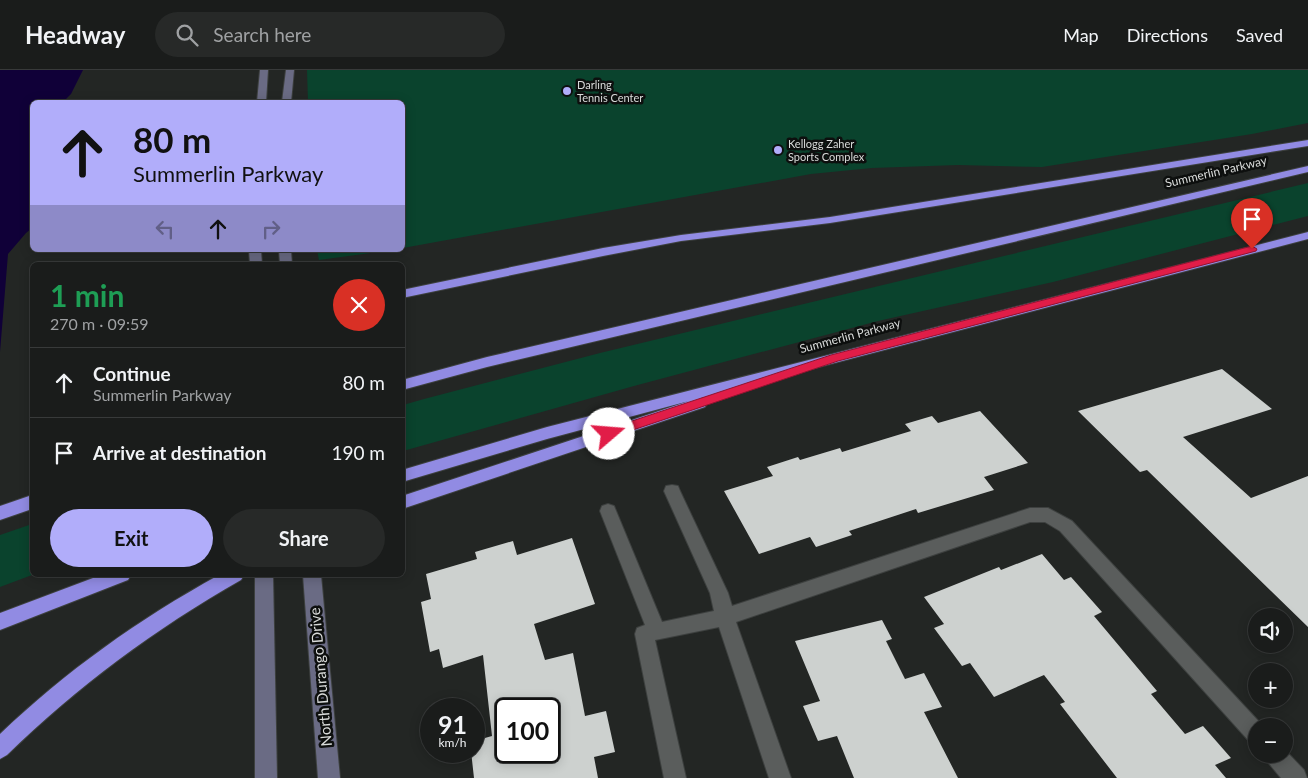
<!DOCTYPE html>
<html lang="en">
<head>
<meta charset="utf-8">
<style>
	:root { --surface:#1a1c1b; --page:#272928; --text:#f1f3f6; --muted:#9fa1a3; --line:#383a3a; --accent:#b1adfa }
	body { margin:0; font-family:Lato,sans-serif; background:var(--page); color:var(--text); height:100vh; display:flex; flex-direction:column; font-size:19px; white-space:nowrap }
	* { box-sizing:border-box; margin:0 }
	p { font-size:16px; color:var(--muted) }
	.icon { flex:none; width:28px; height:28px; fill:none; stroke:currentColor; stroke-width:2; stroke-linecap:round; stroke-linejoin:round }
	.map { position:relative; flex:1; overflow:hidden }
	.sheet { position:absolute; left:30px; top:192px; width:375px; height:315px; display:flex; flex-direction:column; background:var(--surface); border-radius:8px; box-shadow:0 2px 12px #0003,0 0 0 1px var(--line) }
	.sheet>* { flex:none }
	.top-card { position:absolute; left:30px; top:30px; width:375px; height:152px; border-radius:8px; box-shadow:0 2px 12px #0003,0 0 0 1px var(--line); background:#b1adfa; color:#111; overflow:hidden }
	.tools { position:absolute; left:1248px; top:538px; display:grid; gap:10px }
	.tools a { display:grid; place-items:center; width:45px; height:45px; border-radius:50%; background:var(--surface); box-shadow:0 2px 12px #0003,0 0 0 1px var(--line); font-size:25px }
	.speed { position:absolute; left:420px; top:628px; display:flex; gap:10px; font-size:25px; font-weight:700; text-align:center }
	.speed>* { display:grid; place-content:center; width:65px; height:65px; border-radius:50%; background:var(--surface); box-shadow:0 2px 12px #0003,0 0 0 1px var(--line); line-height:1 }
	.speed small { font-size:12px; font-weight:400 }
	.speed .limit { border:2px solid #111; border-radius:8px; background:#fff; color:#111 }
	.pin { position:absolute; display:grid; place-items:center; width:42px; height:42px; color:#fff; margin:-51px -21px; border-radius:50% 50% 50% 0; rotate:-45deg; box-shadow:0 0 5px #0007 }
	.pin .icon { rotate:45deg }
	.me { position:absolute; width:55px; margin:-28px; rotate:72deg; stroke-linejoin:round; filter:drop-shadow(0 0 4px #0008) }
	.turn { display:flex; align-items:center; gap:18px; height:105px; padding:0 20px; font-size:22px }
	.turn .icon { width:65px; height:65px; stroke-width:2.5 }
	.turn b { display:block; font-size:35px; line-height:42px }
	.lanes { display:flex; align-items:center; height:48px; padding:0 20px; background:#0003; justify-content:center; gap:25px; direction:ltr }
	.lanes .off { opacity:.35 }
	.round { display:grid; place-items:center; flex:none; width:52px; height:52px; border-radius:26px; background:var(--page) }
	.head { display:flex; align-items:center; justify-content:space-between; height:85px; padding:0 20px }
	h1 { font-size:30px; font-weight:700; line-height:38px; color:#1e9e55 }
	.action { display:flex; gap:10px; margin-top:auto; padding:10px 20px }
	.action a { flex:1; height:58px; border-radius:30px; background:var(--accent); color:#111; font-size:20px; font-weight:700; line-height:58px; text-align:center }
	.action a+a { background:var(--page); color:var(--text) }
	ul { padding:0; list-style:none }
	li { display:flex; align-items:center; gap:15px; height:70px; padding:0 20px; border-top:1px solid var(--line) }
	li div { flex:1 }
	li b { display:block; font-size:19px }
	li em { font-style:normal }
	header { display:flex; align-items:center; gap:30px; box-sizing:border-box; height:70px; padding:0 25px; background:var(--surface); border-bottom:1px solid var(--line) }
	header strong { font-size:24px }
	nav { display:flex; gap:28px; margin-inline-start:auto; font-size:18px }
	.search { width:350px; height:45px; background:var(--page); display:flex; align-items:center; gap:12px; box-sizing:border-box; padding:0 18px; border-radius:28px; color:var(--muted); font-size:19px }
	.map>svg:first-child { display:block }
	.green { fill:#0a432d }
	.water { fill:#100038 }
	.building { fill:#cdd1cf; fill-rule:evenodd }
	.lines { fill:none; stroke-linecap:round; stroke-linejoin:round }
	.street-casing { stroke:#3d403f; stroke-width:2 }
	.secondary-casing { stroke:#3d403f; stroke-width:2 }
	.highway-casing { stroke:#3d403f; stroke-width:2 }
	.street { fill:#5a5d5c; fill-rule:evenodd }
	.secondary { fill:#6a6b84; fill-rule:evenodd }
	.highway { fill:#918be3; fill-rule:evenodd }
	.route { fill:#e11d48; stroke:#92132f }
	.poi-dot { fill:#b1adfa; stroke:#0d0f0e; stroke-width:2 }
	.labels { text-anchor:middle; stroke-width:5; stroke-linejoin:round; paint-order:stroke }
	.far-poi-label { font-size:11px; fill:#d9dbda; stroke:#0d0f0e; text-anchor:start }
	.street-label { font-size:12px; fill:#d9dbda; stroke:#0d0f0e }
	.near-street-label { font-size:15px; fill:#d9dbda; stroke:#0d0f0e }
</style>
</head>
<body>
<header>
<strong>Headway</strong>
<div class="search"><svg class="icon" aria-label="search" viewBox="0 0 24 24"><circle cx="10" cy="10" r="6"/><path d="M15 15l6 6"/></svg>Search here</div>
<nav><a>Map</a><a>Directions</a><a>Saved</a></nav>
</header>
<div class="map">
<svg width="1308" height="708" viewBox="0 0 1308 708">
	<rect width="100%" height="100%" fill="#232624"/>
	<g class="green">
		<polygon points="307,0 1308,0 1308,53 1252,64 1042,97 958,95 872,98 811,104 403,178 402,32 308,32"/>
		<polygon points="1308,113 1308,146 1053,212 878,251 634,316 403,381 403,335 424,329 600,283"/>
		<polygon points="317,180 393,180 319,190"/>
		<polygon points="32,454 32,505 0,517 0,465"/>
	</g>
	<polygon class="water" points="0,0 83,0 71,24 63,32 32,32 32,158 26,163 8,184 0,282"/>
	<g class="building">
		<polygon points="1222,299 1272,339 1183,367 1251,428 1308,406 1308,557 1147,400 1140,402 1078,341"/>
		<polygon points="980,341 1028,393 984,407 994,420 918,443 916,439 849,461 852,465 816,477 810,467 759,484 724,421 773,406 767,397 798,387 800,390 840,378 842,382 911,361 905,354 932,346 938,353"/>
		<path d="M572,468l23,66 -61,20 11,36 28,-7 12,63 21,-5 9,41 -21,5 4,21h-124l-3,-27h3v-10l18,-5 -9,-81 -40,13 -4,-19 -9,3 -9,-50 10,-3 -5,-25 51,-15 -2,-7 38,-11 4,14zM506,639h43v42h-43z"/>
		<polygon points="1042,484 1064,510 1071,507 1102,542 1094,546 1157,621 1151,624 1185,664 1203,656 1231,688 1215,695 1226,708 1117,708 1060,634 1065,632 1044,605 994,627 970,593 962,596 934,558 944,554 924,527 999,497 1001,500"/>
		<polygon points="882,550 892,569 886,571 905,609 924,603 942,637 924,642 958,708 854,708 837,666 818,671 803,636 820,631 795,571"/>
	</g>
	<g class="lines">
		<g class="street-casing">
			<g id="street">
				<polygon points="672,415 678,416 680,421 728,523 732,536 1030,438 1048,438 1072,451 1263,656 1256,656 1256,674 1249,671 1060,461 1045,452 1030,452 736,552 791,708 769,708 719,557 655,570 686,708 664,708 635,564 637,558 645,555 600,441 602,436 608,434 614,436 662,552 714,541 710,523 664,421 666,416"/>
				<polygon points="1284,679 1304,700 1307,708 1281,708 1267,691 1264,684 1284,684"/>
			</g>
		</g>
		<g class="secondary-casing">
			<g id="secondary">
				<polygon points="260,0 268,0 266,32 257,32"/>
				<polygon points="286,0 294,0 291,32 282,32"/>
				<polygon points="249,180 261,180 262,195 250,195"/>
				<polygon points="279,180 291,180 292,195 280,195"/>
				<polygon points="255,505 273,505 277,708 255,708"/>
				<polygon points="303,505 321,505 340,708 318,708"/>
			</g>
		</g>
		<g class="highway-casing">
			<g id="highway">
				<polygon points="1308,70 1308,76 830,153 681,171 603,186 402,228 402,220 603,178 681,165 830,147"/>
				<polygon points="1308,96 1308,102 487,297 402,320 402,310 487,287"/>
				<polygon points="1308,162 1308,169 701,328 705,329 707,333 705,337 402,439 402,426 689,331 547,369 402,412 402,400 547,357"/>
				<polygon points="32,425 32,439 0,450 0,436"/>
				<polygon points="101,505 131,505 128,510 0,560 0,543"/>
				<path d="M219,505h25l-3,5c-86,49 -163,106 -234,175l-7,4v-25c66,-63 139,-115 219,-159z"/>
			</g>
		</g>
		<use href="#street" class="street"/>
		<use href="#secondary" class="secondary"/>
		<use href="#highway" class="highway"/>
	</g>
	<polygon class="route" points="1252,176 1257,179 1256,181 838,291 609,368 603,364 605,360 831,285"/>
	<g class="poi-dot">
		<circle cx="567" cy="21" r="5"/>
		<circle cx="778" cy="80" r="5"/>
	</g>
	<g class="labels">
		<g class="far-poi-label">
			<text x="577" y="19">Darling<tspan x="577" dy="13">Tennis Center</tspan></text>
			<text x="788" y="78">Kellogg Zaher<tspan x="788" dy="13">Sports Complex</tspan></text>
		</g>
		<g class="street-label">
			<text transform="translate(1216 102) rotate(-13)" y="4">Summerlin Parkway</text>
			<text transform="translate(850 266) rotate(-15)" y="4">Summerlin Parkway</text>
		</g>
		<g class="near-street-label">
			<text transform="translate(321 607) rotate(-95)" y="5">North Durango Drive</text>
		</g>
	</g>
</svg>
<div class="tools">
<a><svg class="icon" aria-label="sound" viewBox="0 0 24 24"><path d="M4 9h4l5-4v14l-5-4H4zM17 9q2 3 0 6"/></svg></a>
<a>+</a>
<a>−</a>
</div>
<div class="speed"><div>91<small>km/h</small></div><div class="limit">100</div></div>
<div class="pin" style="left:1252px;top:179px;background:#d93025"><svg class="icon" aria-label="arrive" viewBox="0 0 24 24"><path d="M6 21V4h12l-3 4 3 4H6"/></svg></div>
<svg class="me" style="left:609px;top:364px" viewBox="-20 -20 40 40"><circle r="19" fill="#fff"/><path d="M0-13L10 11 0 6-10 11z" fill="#e11d48"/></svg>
<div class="top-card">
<div class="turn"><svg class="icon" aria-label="ahead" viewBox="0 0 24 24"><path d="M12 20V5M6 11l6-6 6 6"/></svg><div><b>80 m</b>Summerlin Parkway</div></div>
<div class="lanes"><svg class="icon off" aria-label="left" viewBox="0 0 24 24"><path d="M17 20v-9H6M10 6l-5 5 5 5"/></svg><svg class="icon" aria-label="ahead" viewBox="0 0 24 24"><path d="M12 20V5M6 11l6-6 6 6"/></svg><svg class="icon off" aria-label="right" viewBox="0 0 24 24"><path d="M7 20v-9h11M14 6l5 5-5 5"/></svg></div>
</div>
<section class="sheet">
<div class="head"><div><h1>1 min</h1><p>270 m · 09:59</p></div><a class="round" style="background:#d93025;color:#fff"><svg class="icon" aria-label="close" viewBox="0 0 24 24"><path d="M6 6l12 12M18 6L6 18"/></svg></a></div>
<ul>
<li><svg class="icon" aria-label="ahead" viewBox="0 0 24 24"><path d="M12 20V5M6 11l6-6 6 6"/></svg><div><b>Continue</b><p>Summerlin Parkway</p></div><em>80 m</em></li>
<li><svg class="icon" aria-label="arrive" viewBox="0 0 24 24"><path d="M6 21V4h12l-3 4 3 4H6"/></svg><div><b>Arrive at destination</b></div><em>190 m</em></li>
</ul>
<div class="action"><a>Exit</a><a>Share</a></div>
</section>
</div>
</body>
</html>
